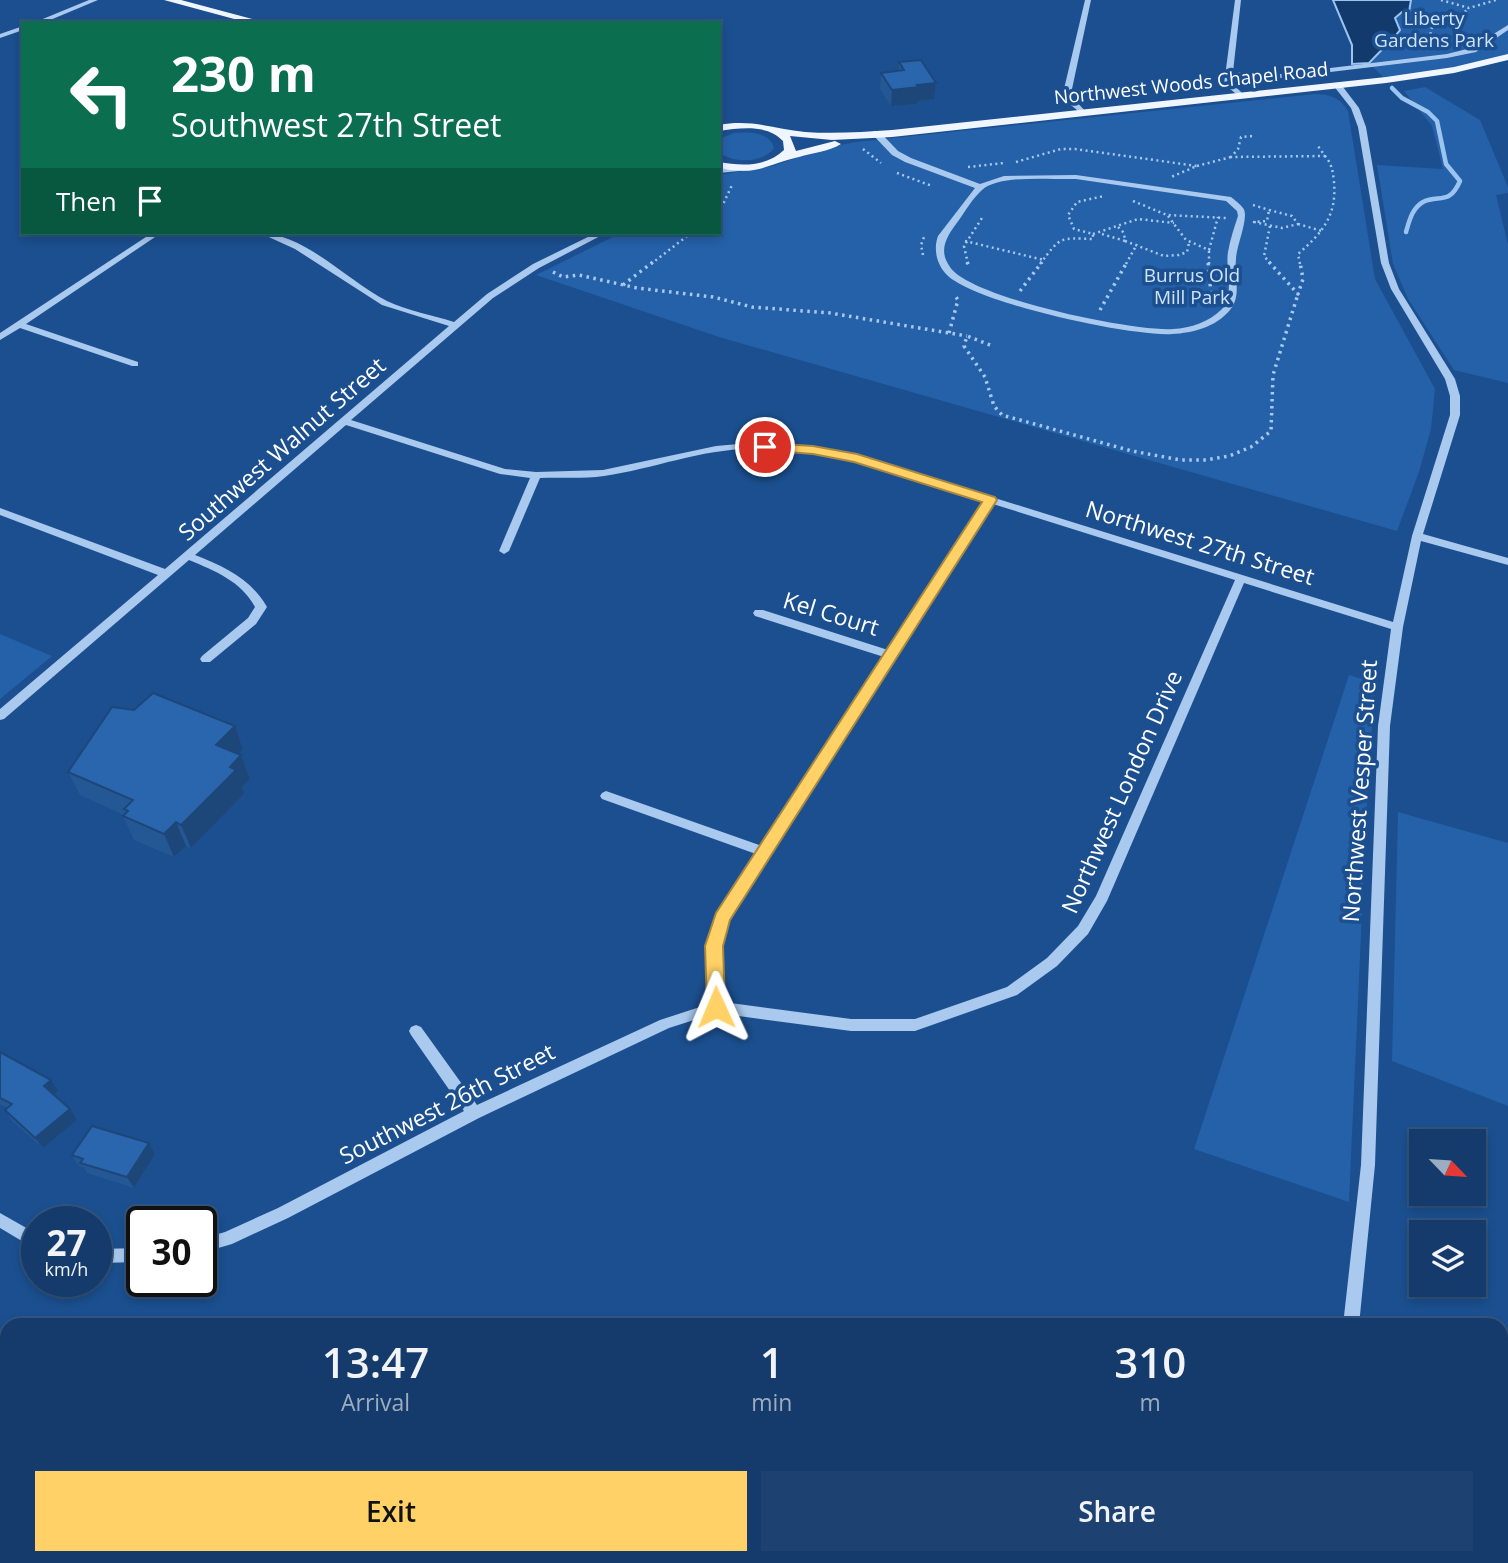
<!DOCTYPE html>
<html lang="en">
<head>
<meta charset="utf-8">
<style>
	:root { --surface:#143b6b; --page:#1d4271; --text:#f1f3f6; --muted:#9dadc1; --line:#33557e; --accent:#ffd166 }
	body { margin:0; font-family:"Open Sans",sans-serif; background:var(--page); color:var(--text); height:100vh; display:flex; flex-direction:column; font-size:26px; white-space:nowrap }
	* { box-sizing:border-box; margin:0 }
	p { font-size:23px; color:var(--muted) }
	.icon { flex:none; width:38px; height:38px; fill:none; stroke:currentColor; stroke-width:2; stroke-linecap:round; stroke-linejoin:round }
	.map { position:relative; flex:1; overflow:hidden }
	.sheet { position:absolute; left:0px; top:1318px; width:1508px; height:247px; display:flex; flex-direction:column; background:var(--surface); border-radius:21px 21px 0 0; box-shadow:0 4px 10px #0003,0 0 0 2px var(--line) }
	.sheet>* { flex:none }
	.guide { position:absolute; left:21px; top:21px; width:700px; height:214px; border-radius:0px; box-shadow:0 4px 10px #0003,0 0 0 2px var(--line); background:#0b6e4f; color:#fff; overflow:hidden }
	.needle { width:46px; rotate:115deg }
	.tools { position:absolute; left:1409px; top:1129px; display:grid; gap:14px }
	.tools a { display:grid; place-items:center; width:77px; height:77px; border-radius:0px; background:var(--surface); box-shadow:0 4px 10px #0003,0 0 0 2px var(--line); font-size:35px }
	.speed { position:absolute; left:21px; top:1206px; display:flex; gap:14px; font-size:35px; font-weight:700; text-align:center }
	.speed>* { display:grid; place-content:center; width:91px; height:91px; border-radius:50%; background:var(--surface); box-shadow:0 4px 10px #0003,0 0 0 2px var(--line); line-height:1 }
	.speed small { font-size:18px; font-weight:400 }
	.speed .limit { border:4px solid #111; border-radius:10px; background:#fff; color:#111 }
	.pin { position:absolute; display:grid; place-items:center; width:60px; height:60px; color:#fff; margin:-30px; border:4px solid #fff; border-radius:50%; box-shadow:0 2px 7px #0007 }
	.me { position:absolute; width:77px; margin:-38px; rotate:359deg; stroke-linejoin:round; filter:drop-shadow(0 0 5px #0008) }
	.turn { display:flex; align-items:center; gap:24px; height:147px; padding:0 35px; font-size:32px }
	.turn .icon { width:91px; height:91px; stroke-width:2.5 }
	.turn b { display:block; font-size:49px; line-height:60px }
	.then { display:flex; align-items:center; height:66px; padding:0 35px; background:#0003; gap:14px; font-size:26px }
	.eta { display:flex; justify-content:space-evenly; align-items:center; height:119px; text-align:center }
	.eta b { font-size:42px; font-weight:600; line-height:49px }
	.primary-button { display:flex; gap:14px; margin-top:auto; padding:14px 35px }
	.primary-button a { flex:1; height:80px; border-radius:0px; background:var(--accent); color:#111; font-size:28px; font-weight:600; line-height:80px; text-align:center }
	.primary-button a+a { background:var(--page); color:var(--text) }
	.map>svg:first-child { display:block }
	.green { fill:#2461a8 }
	.water { fill:#123a6d; stroke:#9cc4f0; stroke-width:2 }
	.lines { fill:none; stroke-linecap:round; stroke-linejoin:round }
	.stream { stroke:#9cc4f0; stroke-width:4.5 }
	.path-far1 { stroke:#a9c9ee; stroke-width:2.5; stroke-dasharray:2 3.5; stroke-linecap:butt }
	.path { stroke:#a9c9ee; stroke-width:3.5; stroke-dasharray:2.5 4.5; stroke-linecap:butt }
	.minor { fill:#a9c9ee; fill-rule:evenodd }
	.major { fill:#f0f6ff; fill-rule:evenodd }
	.wall { fill:#245895 }
	.shaded-wall { fill:#1d4779 }
	.building { fill:#2a66ad; stroke:#1d4779; stroke-width:2 }
	.route { fill:#ffd166; stroke:#a68842; stroke-width:2 }
	.labels { text-anchor:middle; stroke-width:7; stroke-linejoin:round; paint-order:stroke }
	.far-park-label { font-size:19px; fill:#cfe3fa; stroke:#1b4f8f }
	.far-street-label { font-size:19px; fill:#fff; stroke:#1b4f8f }
	.street-label { font-size:23px; fill:#fff; stroke:#1b4f8f }
</style>
</head>
<body>
<div class="map">
<svg width="1508" height="1563" viewBox="0 0 1508 1563">
	<rect width="100%" height="100%" fill="#1b4f8f"/>
	<g class="green">
		<polygon points="1411,0 1508,0 1508,57 1386,80 1369,63 1396,35 1400,30 1395,18 1402,12 1409,12"/>
		<polygon points="1425,87 1480,120 1508,187 1508,193 1496,195 1508,244 1508,383 1454,370 1408,299 1393,264 1377,165 1443,169 1432,126 1404,91"/>
		<path d="M1315,94c16,0 25,4 33,17l27,168 60,110 -4,40 -12,43 -22,59 -678,-194 -183,-62 85,-42h98v-58l54,-9 50,-18 33,-6z"/>
		<path d="M734,133c15,-1 35,-2 40,15 -12,16 -39,15 -55,5v-14z"/>
		<polygon points="0,634 52,656 0,699"/>
		<polygon points="1349,675 1375,683 1367,801 1349,1202 1194,1149"/>
		<polygon points="1398,812 1508,843 1508,1106 1392,1061"/>
	</g>
	<polygon class="water" points="1333,0 1411,0 1409,12 1402,12 1395,18 1400,30 1396,35 1369,63 1352,64 1352,45"/>
	<g class="lines">
		<path class="stream" d="M1392,88l10,10 26,14 9,9 9,43 14,17c-11,25 -21,13 -37,21 -11,6 -14,20 -17,30"/>
		<g class="path-far1">
			<polyline points="1441,0 1469,8 1496,0"/>
			<polyline points="1428,45 1432,27 1459,17 1468,9"/>
			<polyline points="1252,136 1241,137 1238,149 1231,157 1325,156 1318,146"/>
			<polyline points="863,149 881,163"/>
			<polyline points="1016,162 1061,149 1075,149 1197,166 1171,177"/>
			<polyline points="1197,166 1231,157"/>
			<polyline points="968,167 1004,163"/>
			<polyline points="897,173 932,186"/>
			<polyline points="1133,201 1167,215 1226,218"/>
			<polyline points="1253,205 1269,210"/>
			<polygon points="1269,210 1292,216 1298,224 1282,228 1254,222 1267,221"/>
			<polyline points="719,213 733,183"/>
			<polyline points="1168,216 1186,240 1209,250 1218,217"/>
			<polyline points="1298,224 1322,231"/>
			<polyline points="1270,226 1264,256 1271,264"/>
			<polyline points="1093,234 1138,219 1174,223"/>
			<polyline points="1102,234 1125,241 1124,233 1118,227"/>
			<polyline points="965,241 1044,260"/>
			<polyline points="1125,241 1164,256 1179,255 1187,252 1189,243"/>
			<polyline points="923,255 921,245 924,237"/>
			<polyline points="651,264 691,233"/>
			<polyline points="968,264 964,246 982,218"/>
			<path d="M1040,264c21,-28 19,-26 53,-25v-5l-19,-5 -6,-14 9,-13 27,-6"/>
			<polyline points="1126,264 1137,244"/>
			<polyline points="1209,264 1209,250"/>
			<path d="M1300,264l-2,-10c24,-21 39,-38 36,-72 -1,-10 -2,-18 -9,-26"/>
		</g>
		<g class="path">
			<polyline points="967,262 969,266"/>
			<polyline points="1269,262 1298,294 1303,279 1300,262"/>
			<polyline points="553,272 563,277 579,275 637,288 713,297 752,307 830,313 967,336"/>
			<polyline points="623,285 653,262"/>
			<polyline points="1020,291 1042,262"/>
			<polyline points="1205,306 1211,293 1208,262"/>
			<polyline points="1100,310 1127,262"/>
			<polyline points="949,333 958,300 954,294"/>
			<polyline points="990,345 967,336 964,346 985,377 994,406 1002,415 1132,451 1181,460 1206,460 1229,456 1251,447 1271,431 1273,375 1298,294"/>
		</g>
		<g class="minor">
			<polygon points="89,0 98,0 43,23 33,23"/>
			<polygon points="1085,0 1091,0 1072,89 1074,99 1086,112 1082,114 1067,102 1064,89"/>
			<polygon points="1235,0 1241,0 1233,72 1272,75 1447,54 1471,48 1508,25 1508,30 1476,52 1447,58 1272,79 1233,76 1232,83 1245,96 1241,98 1224,84"/>
			<polygon points="23,26 23,30 0,38 0,34"/>
			<path d="M1334,83h6l19,25 7,19 23,136 10,26 56,90 5,17v19l-37,119 85,24v7l-87,-24 -18,86 -13,99 -15,439 -16,160h-16l18,-160 17,-439 13,-97 -147,-46 -137,318 -19,33 -31,32 -40,29 -102,36h-64l-135,-18 -47,15 -190,90 -191,100 -56,26 -31,9v-14l24,-7 53,-24 186,-97 -53,-76 -2,-4 2,-4 5,-2 5,2 56,78 183,-85 49,-16 -2,-58 8,-28 41,-64 -154,-55 -2,-3 2,-3 4,-2 156,55 122,-189 -129,-41 -2,-3 2,-3h8l125,40 96,-149c-78,-24 -150,-52 -233,-52 -50,0 -98,20 -147,27 -21,3 -43,1 -64,2l-31,73 -5,3 -5,-3 31,-73 -30,-4 -154,-49 -151,130c30,12 55,23 72,52l-11,17 -46,38h-8l-2,-3 2,-3 46,-38 7,-11c-14,-26 -40,-36 -66,-47l-185,159 -4,1v-11l158,-134 -158,-60v-7l165,61 284,-243 -67,-21 -87,-56 -35,-16c44,0 89,49 127,68 21,10 46,14 67,21l33,-28 46,-30 63,-31h10l-67,35 -46,30 -142,122 154,49 31,3 67,-2 113,-24 34,-3 63,4 44,8 536,167 19,-86 38,-121v-19l-5,-17 -54,-90 -10,-26 -23,-136 -7,-19 -18,-23zM993,504l242,76 -139,316 -18,30 -31,32 -40,29 -92,32h-64l-128,-17 -2,-56 7,-27z"/>
			<path d="M873,131h6l19,20 13,7 69,26 24,-8 72,-1 155,22c4,3 9,7 12,11 7,8 -7,38 -7,51 -2,18 6,36 -6,51 -14,17 -37,23 -58,24 -40,3 -197,-31 -225,-59 -10,-10 -14,-25 -9,-39l37,-48 -70,-26 -13,-7 -19,-20zM1076,179l150,22 11,10 1,5c-4,12 -8,24 -10,36 -3,18 7,42 -6,57 -13,13 -31,19 -49,20 -38,3 -203,-31 -223,-62 -13,-18 -2,-32 9,-47 7,-10 14,-22 23,-30 18,-16 70,-10 94,-11z"/>
			<polygon points="746,166 749,166 749,170 719,173 719,169"/>
			<polygon points="152,233 161,233 26,324 138,362 138,366 132,366 20,328 0,340 0,333"/>
			<polygon points="0,1213 37,1234 37,1250 0,1228"/>
			<polygon points="142,1248 142,1262 96,1263 96,1249"/>
			<polygon points="550,1558 567,1558 568,1559 566,1563 548,1563"/>
			<polygon points="1287,1558 1305,1558 1304,1563 1286,1563"/>
		</g>
		<g class="major">
			<polygon points="164,0 181,0 267,23 249,23"/>
			<path d="M1508,54v6l-54,13 -68,10 -494,54 -60,3 -42,-4 6,15 39,-10 6,3c-11,7 -29,9 -42,13 -35,8 -40,19 -80,11v-6c23,4 47,5 65,-12l-1,-9c-15,-17 -43,-13 -64,-10v-6c33,-6 55,4 86,7 29,2 58,0 87,-2l494,-53 68,-10z"/>
		</g>
	</g>
	<g class="wall">
		<polygon points="899,62 936,83 934,99 917,101 917,104 891,106 880,89 881,73 899,71"/>
		<polygon points="235,726 243,750 239,754 241,755 250,779 242,787 244,794 191,848 186,846 174,857 134,840 123,816 124,815 80,795 68,772"/>
		<polygon points="0,1052 51,1080 58,1091 54,1095 77,1120 43,1148 12,1121 5,1110 7,1108 0,1104"/>
		<polygon points="149,1143 155,1154 134,1188 87,1173 84,1167 79,1166 72,1155"/>
	</g>
	<g class="shaded-wall">
		<polygon points="936,83 934,99 917,101 917,104 891,106 892,90 917,85"/>
		<polygon points="235,726 243,750 224,768 216,745"/>
		<polygon points="241,755 250,779 242,787 244,794 191,848 181,825 230,767"/>
		<polygon points="176,822 186,846 174,857 164,834"/>
		<polygon points="51,1080 58,1091 51,1097 44,1086"/>
		<polygon points="70,1109 77,1120 43,1148 35,1138"/>
		<polygon points="149,1143 155,1154 134,1188 127,1177"/>
		<polygon points="128,1558 129,1558 135,1563 127,1563"/>
		<polygon points="221,1558 230,1558 228,1563 220,1560"/>
	</g>
	<g class="building">
		<polygon points="921,60 936,83 917,85 919,87 892,90 881,73 904,70 899,62"/>
		<polygon points="153,693 235,726 216,745 241,755 230,767 236,770 181,825 176,822 164,834 123,816 128,811 124,809 133,800 68,772 112,707 134,710"/>
		<polygon points="0,1052 51,1080 44,1086 70,1109 35,1138 5,1110 12,1104 0,1098"/>
		<polygon points="92,1126 149,1143 127,1177 80,1163 83,1159 72,1155"/>
		<polygon points="37,1558 69,1558 68,1560 105,1558 128,1558 127,1563 35,1563"/>
		<polygon points="177,1558 193,1559 193,1558 221,1558 220,1560 239,1563 175,1563"/>
	</g>
	<polygon class="route" points="765,443 813,446 857,454 995,497 997,500 730,920 723,946 725,1007 723,1013 716,1015 710,1013 707,1007 705,946 716,913 982,502 854,462 813,454 761,450 759,447"/>
	<g class="labels">
		<g class="far-park-label">
			<text x="1434" y="25">Liberty<tspan x="1434" dy="22">Gardens Park</tspan></text>
			<text x="1192" y="282">Burrus Old<tspan x="1192" dy="22">Mill Park</tspan></text>
		</g>
		<g class="far-street-label">
			<text transform="translate(1191 83) rotate(-6)" y="7">Northwest Woods Chapel Road</text>
		</g>
		<g class="street-label">
			<text transform="translate(282 449) rotate(-41)" y="8">Southwest Walnut Street</text>
			<text transform="translate(1200 543) rotate(17)" y="8">Northwest 27th Street</text>
			<text transform="translate(831 614) rotate(17)" y="8">Kel Court</text>
			<text transform="translate(1360 791) rotate(-86)" y="8">Northwest Vesper Street</text>
			<text transform="translate(1122 792) rotate(-66)" y="8">Northwest London Drive</text>
			<text transform="translate(447 1104) rotate(-27)" y="8">Southwest 26th Street</text>
		</g>
	</g>
</svg>
<div class="tools">
<a><svg class="needle" viewBox="-14 -14 28 28"><path d="M0-13l5 13h-10z" fill="#e53935"/><path d="M0 13l5-13h-10z" fill="#9dadc1"/></svg></a>
<a><svg class="icon" aria-label="layers" viewBox="0 0 24 24"><path d="M12 4l9 5-9 5-9-5zM3 14l9 5 9-5"/></svg></a>
</div>
<div class="speed"><div>27<small>km/h</small></div><div class="limit">30</div></div>
<div class="pin" style="left:765px;top:447px;background:#d93025"><svg class="icon" aria-label="arrive" viewBox="0 0 24 24"><path d="M6 21V4h12l-3 4 3 4H6"/></svg></div>
<svg class="me" style="left:716px;top:1007px" viewBox="-20 -20 40 40"><path d="M0-17L14 15 0 8-14 15z" fill="#ffd166" stroke="#fff" stroke-width="4"/></svg>
<div class="guide">
<div class="turn"><svg class="icon" aria-label="left" viewBox="0 0 24 24"><path d="M17 20v-9H6M10 6l-5 5 5 5"/></svg><div><b>230 m</b>Southwest 27th Street</div></div>
<div class="then">Then<svg class="icon" aria-label="arrive" viewBox="0 0 24 24"><path d="M6 21V4h12l-3 4 3 4H6"/></svg></div>
</div>
<section class="sheet">
<div class="eta">
<div><b>13:47</b><p>Arrival</p></div>
<div><b>1</b><p>min</p></div>
<div><b>310</b><p>m</p></div>
</div>
<div class="primary-button"><a>Exit</a><a>Share</a></div>
</section>
</div>
</body>
</html>
